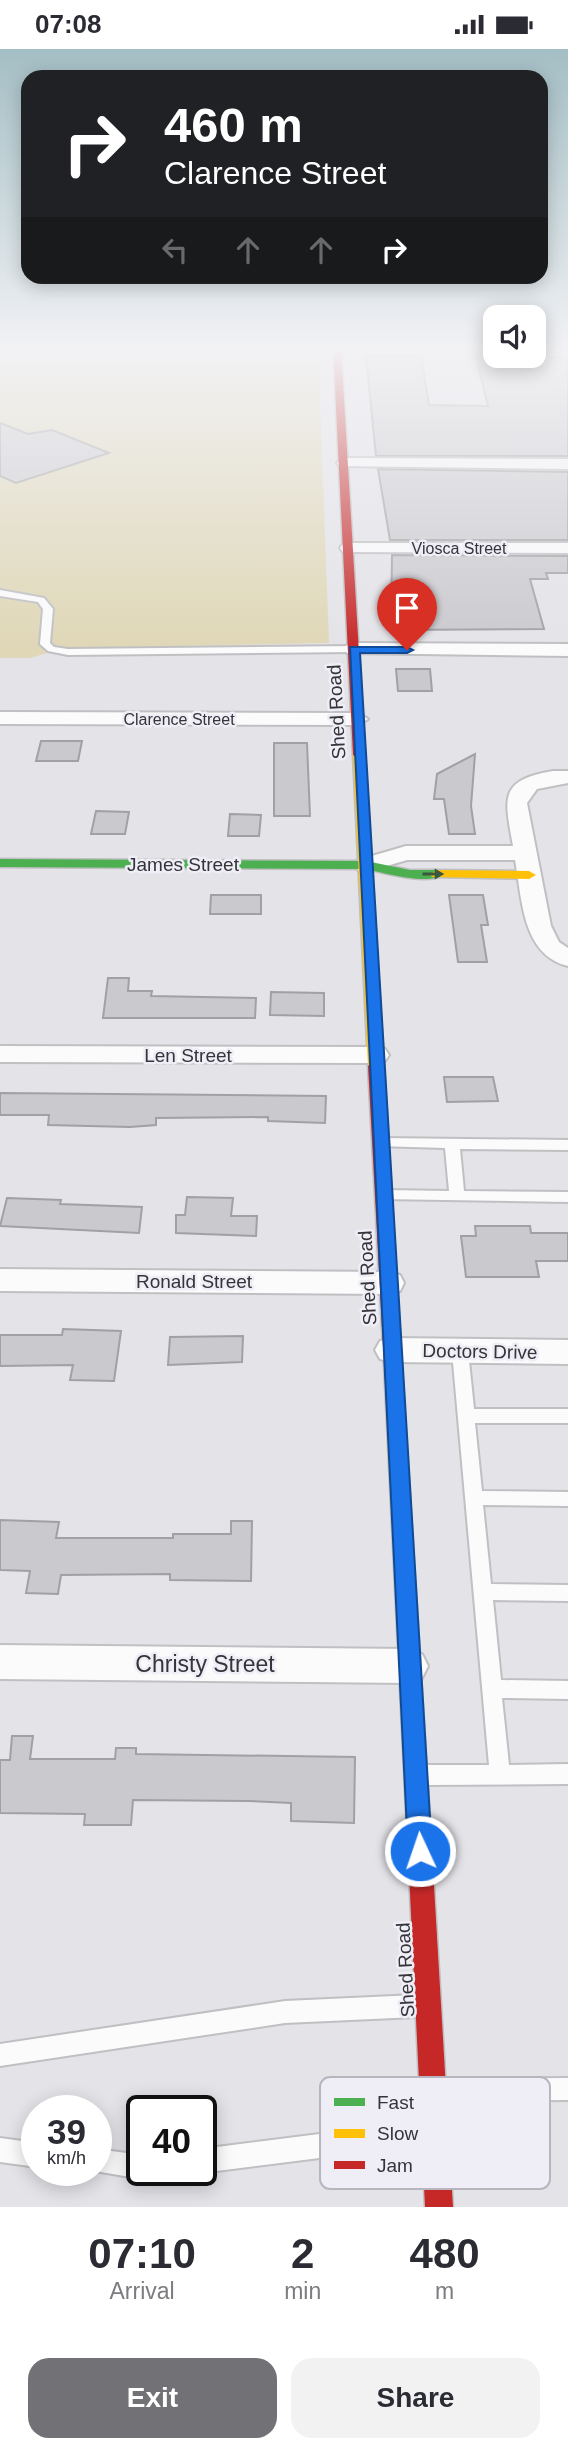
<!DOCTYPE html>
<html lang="en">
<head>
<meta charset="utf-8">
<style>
	:root { --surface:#fff; --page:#f2f2f3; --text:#2b2b33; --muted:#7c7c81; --accent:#727176 }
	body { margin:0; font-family:Arial,sans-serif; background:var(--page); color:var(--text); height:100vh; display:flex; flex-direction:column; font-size:26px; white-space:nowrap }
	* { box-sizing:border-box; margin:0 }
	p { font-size:23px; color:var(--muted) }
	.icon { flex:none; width:38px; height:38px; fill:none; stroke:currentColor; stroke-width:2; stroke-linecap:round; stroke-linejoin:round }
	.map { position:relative; height:2158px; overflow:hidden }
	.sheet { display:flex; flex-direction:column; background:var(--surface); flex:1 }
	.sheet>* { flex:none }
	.banner { position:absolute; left:21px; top:21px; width:527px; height:214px; border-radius:21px; box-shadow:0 4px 18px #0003; background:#202124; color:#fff; overflow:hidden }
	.fabs { position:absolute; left:483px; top:256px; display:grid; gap:14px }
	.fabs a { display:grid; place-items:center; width:63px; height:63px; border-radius:14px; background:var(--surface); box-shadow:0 4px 18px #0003; font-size:35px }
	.speed { position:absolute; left:21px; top:2046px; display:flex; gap:14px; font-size:35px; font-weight:700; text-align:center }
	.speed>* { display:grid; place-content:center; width:91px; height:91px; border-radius:50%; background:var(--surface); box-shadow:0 4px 18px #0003; line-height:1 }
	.speed small { font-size:18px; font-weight:400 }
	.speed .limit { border:4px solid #111; border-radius:10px; background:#fff; color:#111 }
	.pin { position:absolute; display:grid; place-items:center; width:60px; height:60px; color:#fff; margin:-72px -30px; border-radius:50% 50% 50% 0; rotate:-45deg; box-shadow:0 0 7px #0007 }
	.pin .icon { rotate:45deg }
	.me { position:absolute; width:77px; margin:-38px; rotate:357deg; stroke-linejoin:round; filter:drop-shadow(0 0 5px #0008) }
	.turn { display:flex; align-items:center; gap:24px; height:147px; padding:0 28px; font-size:32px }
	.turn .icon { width:91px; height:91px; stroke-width:2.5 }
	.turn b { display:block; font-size:49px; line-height:60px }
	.lanes { display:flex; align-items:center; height:66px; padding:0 28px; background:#0003; justify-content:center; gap:35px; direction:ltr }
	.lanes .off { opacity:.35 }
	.eta { display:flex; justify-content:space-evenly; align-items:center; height:119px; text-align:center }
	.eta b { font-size:42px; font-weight:700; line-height:49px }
	.primary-button { display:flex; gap:14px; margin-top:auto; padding:14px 28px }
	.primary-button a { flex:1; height:80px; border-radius:21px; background:var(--accent); color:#fff; font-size:28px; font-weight:700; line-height:80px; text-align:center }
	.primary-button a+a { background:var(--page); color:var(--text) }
	.status { display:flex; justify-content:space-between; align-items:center; height:49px; padding:0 35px; background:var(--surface); direction:ltr }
	.status svg { height:19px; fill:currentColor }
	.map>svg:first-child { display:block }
	.green { fill:#dfd7b6 }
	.building { fill:#cacace; stroke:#a1a1a4; stroke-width:2 }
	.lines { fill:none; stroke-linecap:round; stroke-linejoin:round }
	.lane-casing { stroke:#c0c0c3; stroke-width:4 }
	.street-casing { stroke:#c0c0c3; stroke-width:4 }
	.fast-casing { stroke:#c0c0c3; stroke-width:3 }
	.slow-casing { stroke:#c0c0c3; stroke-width:3 }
	.jam-casing { stroke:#c0c0c3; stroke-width:3 }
	.lane { fill:#fbfbfc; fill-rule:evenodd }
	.street { fill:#fbfbfc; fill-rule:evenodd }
	.fast { fill:#4caf50; fill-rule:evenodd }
	.slow { fill:#ffc107; fill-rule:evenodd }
	.jam { fill:#c62828; fill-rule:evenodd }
	.oneway { fill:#3c593f }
	.route { fill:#1a73e8; stroke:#114b97; stroke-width:2 }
	.labels { text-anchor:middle; stroke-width:5; stroke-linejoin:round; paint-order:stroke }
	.far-street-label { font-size:16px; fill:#353438; stroke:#efeef7 }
	.street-label { font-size:19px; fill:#353438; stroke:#efeef7 }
	.near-street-label { font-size:23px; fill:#353438; stroke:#efeef7 }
	.key { fill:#efeef7; stroke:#b7b6be; stroke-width:2 }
	.key-label { font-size:19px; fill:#353438 }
</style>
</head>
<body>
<div class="status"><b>07:08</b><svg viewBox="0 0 49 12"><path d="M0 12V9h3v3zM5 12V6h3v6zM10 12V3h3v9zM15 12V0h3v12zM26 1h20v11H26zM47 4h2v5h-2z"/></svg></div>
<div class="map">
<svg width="568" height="2158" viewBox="0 0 568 2158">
	<rect width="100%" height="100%" fill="#e3e3e8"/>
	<polygon class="green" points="0,298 318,298 329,594 65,599 30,609 0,609"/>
	<g class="building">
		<polygon points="366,307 421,307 429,356 488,357 476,308 568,308 568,407 376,407"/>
		<polygon points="0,374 28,385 52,381 109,404 16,434 0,427"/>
		<polygon points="378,420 568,423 568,491 390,491"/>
		<polygon points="392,506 568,507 568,524 546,524 548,530 530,530 544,580 391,581"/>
		<polygon points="396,620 430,620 432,642 398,642"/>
		<polygon points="41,692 82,692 78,712 36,712"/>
		<polygon points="274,694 307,694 310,767 274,767"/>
		<polygon points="475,705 471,757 475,785 449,785 444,750 434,750 437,725"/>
		<polygon points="96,762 129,763 125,785 91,785"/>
		<polygon points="230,765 261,766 259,787 228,787"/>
		<polygon points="211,846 261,846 261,865 210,865"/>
		<polygon points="449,846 483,846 488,876 481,876 487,913 458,913"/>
		<polygon points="108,929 129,929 128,942 152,942 151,947 256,949 255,969 103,969"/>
		<polygon points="271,943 324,944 324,967 270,966"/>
		<polygon points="444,1028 493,1028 498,1052 447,1053"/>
		<polygon points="0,1044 326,1047 325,1074 268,1072 268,1068 156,1069 156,1076 130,1078 48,1076 49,1066 0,1066"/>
		<polygon points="187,1148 233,1149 231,1167 257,1167 256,1187 176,1184 176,1166 185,1166"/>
		<polygon points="7,1149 61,1151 60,1155 142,1158 139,1184 0,1177"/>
		<polygon points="475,1177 530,1177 531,1184 568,1184 568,1212 536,1212 539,1228 466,1228 461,1187 476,1187"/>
		<polygon points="63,1280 121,1282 114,1332 70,1331 73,1316 0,1317 0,1286 62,1286"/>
		<polygon points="243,1287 242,1313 168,1316 170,1288"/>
		<polygon points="0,1471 59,1473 56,1489 173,1489 173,1485 231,1485 231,1472 252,1472 251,1532 170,1531 170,1525 61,1526 58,1545 26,1544 30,1522 0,1521"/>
		<polygon points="12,1687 33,1687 30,1710 115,1710 116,1699 136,1699 136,1705 355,1708 354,1774 291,1772 291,1754 248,1752 133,1751 131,1776 84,1776 85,1765 0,1764 0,1711 10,1711"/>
	</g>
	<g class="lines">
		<g class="lane-casing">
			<g id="lane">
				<polygon points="0,541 44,549 53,560 50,594 54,598 68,600 354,597 359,600 354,603 68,606 48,602 40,595 43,560 38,553 0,547"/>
				<polygon points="381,1089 568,1091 568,1101 460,1100 464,1142 568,1143 568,1153 379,1150 377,1146 379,1142 384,1141 449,1142 445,1099 376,1097 374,1094"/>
				<polygon points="460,1296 466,1298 468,1302 474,1360 568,1360 568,1374 475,1374 482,1442 568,1443 568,1457 483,1456 491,1535 568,1536 568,1552 493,1551 501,1631 568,1632 568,1650 502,1649 509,1716 568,1715 568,1735 426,1736 419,1733 416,1726 419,1719 426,1716 489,1716 452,1302 454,1298"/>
				<polygon points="416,1946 424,1949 427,1957 424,1965 416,1968 285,1974 0,2017 0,1995 285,1952"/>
				<polygon points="568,2029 568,2051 447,2052 439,2049 436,2041 439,2033 447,2030"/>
				<polygon points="399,2075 422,2075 430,2079 434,2087 430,2095 422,2099 399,2099 201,2124 194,2121 201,2121 201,2100"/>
				<polygon points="0,2089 37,2094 37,2118 0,2113"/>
				<polygon points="96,2100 142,2106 142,2121 153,2121 150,2126 142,2130 89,2121 96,2121"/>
			</g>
		</g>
		<g class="street-casing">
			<g id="street">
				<polygon points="345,409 568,410 568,420 339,417 337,414"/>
				<polygon points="349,494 568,494 568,504 343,503 340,499 343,495"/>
				<polygon points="354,594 568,595 568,607 347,604 344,600 347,596"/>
				<polygon points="0,663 358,664 368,670 358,676 0,675"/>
				<path d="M553,722h15v12l-31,6 -10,14 24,123 8,16 9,6v18c-46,-11 -46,-68 -53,-106h-108l-41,12 -8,-2 -4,-5 4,-5 48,-14h107c-8,-46 -16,-66 40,-75z"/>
				<polygon points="0,997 376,998 385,1000 389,1006 385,1012 376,1014 0,1013"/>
				<polygon points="0,1220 389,1223 400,1226 404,1234 400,1242 389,1245 0,1242"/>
				<polygon points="391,1289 568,1291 568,1315 391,1313 380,1310 375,1301 380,1292"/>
				<polygon points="0,1596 409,1600 422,1605 428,1617 422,1629 409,1634 0,1630"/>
			</g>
		</g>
		<g class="fast-casing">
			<g id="fast">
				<path d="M0,810l366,2 44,9h27l7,4c-15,12 -60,-1 -78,-5l-366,-2z"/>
				<polygon points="395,1347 402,1349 404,1354 432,1803 428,1811 420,1815 412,1811 408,1803 386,1354 388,1349"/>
			</g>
		</g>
		<g class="slow-casing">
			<g id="slow">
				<polygon points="359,702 365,706 384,1017 376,1022 368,1017 353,706"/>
				<polygon points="437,821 529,822 536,826 529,830 432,828 430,825"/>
			</g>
		</g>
		<g class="jam-casing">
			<g id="jam">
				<polygon points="333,298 341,298 365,706 359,710 353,706"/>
				<polygon points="376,1012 384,1017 404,1354 402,1359 395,1361 388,1359 386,1354 368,1017"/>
				<polygon points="420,1791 428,1795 432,1803 453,2158 425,2158 408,1803 412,1795"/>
			</g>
		</g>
		<use href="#lane" class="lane"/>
		<use href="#street" class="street"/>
		<use href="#fast" class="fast"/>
		<use href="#slow" class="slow"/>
		<use href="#jam" class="jam"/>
	</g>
	<defs><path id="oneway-solid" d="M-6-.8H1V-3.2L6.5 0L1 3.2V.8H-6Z" transform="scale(1.75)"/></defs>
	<use class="oneway" href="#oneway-solid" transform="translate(433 825)"/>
	<linearGradient id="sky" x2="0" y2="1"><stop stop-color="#a3bec4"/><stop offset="0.5" stop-color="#f2f2f5"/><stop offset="1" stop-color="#f2f2f5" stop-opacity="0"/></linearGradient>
	<rect width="568" height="600" fill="url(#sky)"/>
	<polygon class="route" points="350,598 407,598 413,601 407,604 360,604 432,1802 428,1811 420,1814 411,1811 408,1802"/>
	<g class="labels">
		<g class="far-street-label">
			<text x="459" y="505">Viosca Street</text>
			<text x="179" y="676">Clarence Street</text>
		</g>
		<g class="street-label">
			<text transform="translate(336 663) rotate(-93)" y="7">Shed Road</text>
			<text x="183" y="822">James Street</text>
			<text x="188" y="1013">Len Street</text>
			<text transform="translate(367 1229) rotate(-93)" y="7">Shed Road</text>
			<text x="194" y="1239">Ronald Street</text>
			<text transform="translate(480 1302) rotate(1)" y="7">Doctors Drive</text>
			<text transform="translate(405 1921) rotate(-93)" y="7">Shed Road</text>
		</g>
		<g class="near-street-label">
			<text x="205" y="1623">Christy Street</text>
		</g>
	</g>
	<rect x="320" y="2028" width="230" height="112" rx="10" class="key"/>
	<rect x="334" y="2049" width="31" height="8" fill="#4caf50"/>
	<rect x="334" y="2080" width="31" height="9" fill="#ffc107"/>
	<rect x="334" y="2112" width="31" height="8" fill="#c62828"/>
	<g class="key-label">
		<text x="377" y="2060">Fast</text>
		<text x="377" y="2091">Slow</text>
		<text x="377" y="2123">Jam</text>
	</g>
</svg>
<div class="fabs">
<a><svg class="icon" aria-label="sound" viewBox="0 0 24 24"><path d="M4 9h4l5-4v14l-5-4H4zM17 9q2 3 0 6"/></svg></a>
</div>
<div class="speed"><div>39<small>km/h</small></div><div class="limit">40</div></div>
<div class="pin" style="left:407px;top:601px;background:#d93025"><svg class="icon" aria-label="arrive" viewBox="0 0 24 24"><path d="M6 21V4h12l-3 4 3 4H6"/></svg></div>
<svg class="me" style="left:420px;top:1802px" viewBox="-20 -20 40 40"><circle r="17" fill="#1a73e8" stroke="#fff" stroke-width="3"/><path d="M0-11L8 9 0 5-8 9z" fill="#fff"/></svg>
<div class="banner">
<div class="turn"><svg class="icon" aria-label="right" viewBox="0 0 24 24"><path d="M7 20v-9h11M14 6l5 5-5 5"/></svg><div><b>460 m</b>Clarence Street</div></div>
<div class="lanes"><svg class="icon off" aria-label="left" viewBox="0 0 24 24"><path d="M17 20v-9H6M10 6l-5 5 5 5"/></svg><svg class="icon off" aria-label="ahead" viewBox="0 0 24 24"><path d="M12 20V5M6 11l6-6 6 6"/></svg><svg class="icon off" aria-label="ahead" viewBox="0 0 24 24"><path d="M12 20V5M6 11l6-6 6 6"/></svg><svg class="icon" aria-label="right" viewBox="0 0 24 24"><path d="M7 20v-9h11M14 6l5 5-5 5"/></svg></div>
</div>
</div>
<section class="sheet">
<div class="eta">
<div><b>07:10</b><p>Arrival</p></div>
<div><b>2</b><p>min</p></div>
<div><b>480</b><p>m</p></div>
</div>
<div class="primary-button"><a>Exit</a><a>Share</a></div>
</section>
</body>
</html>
